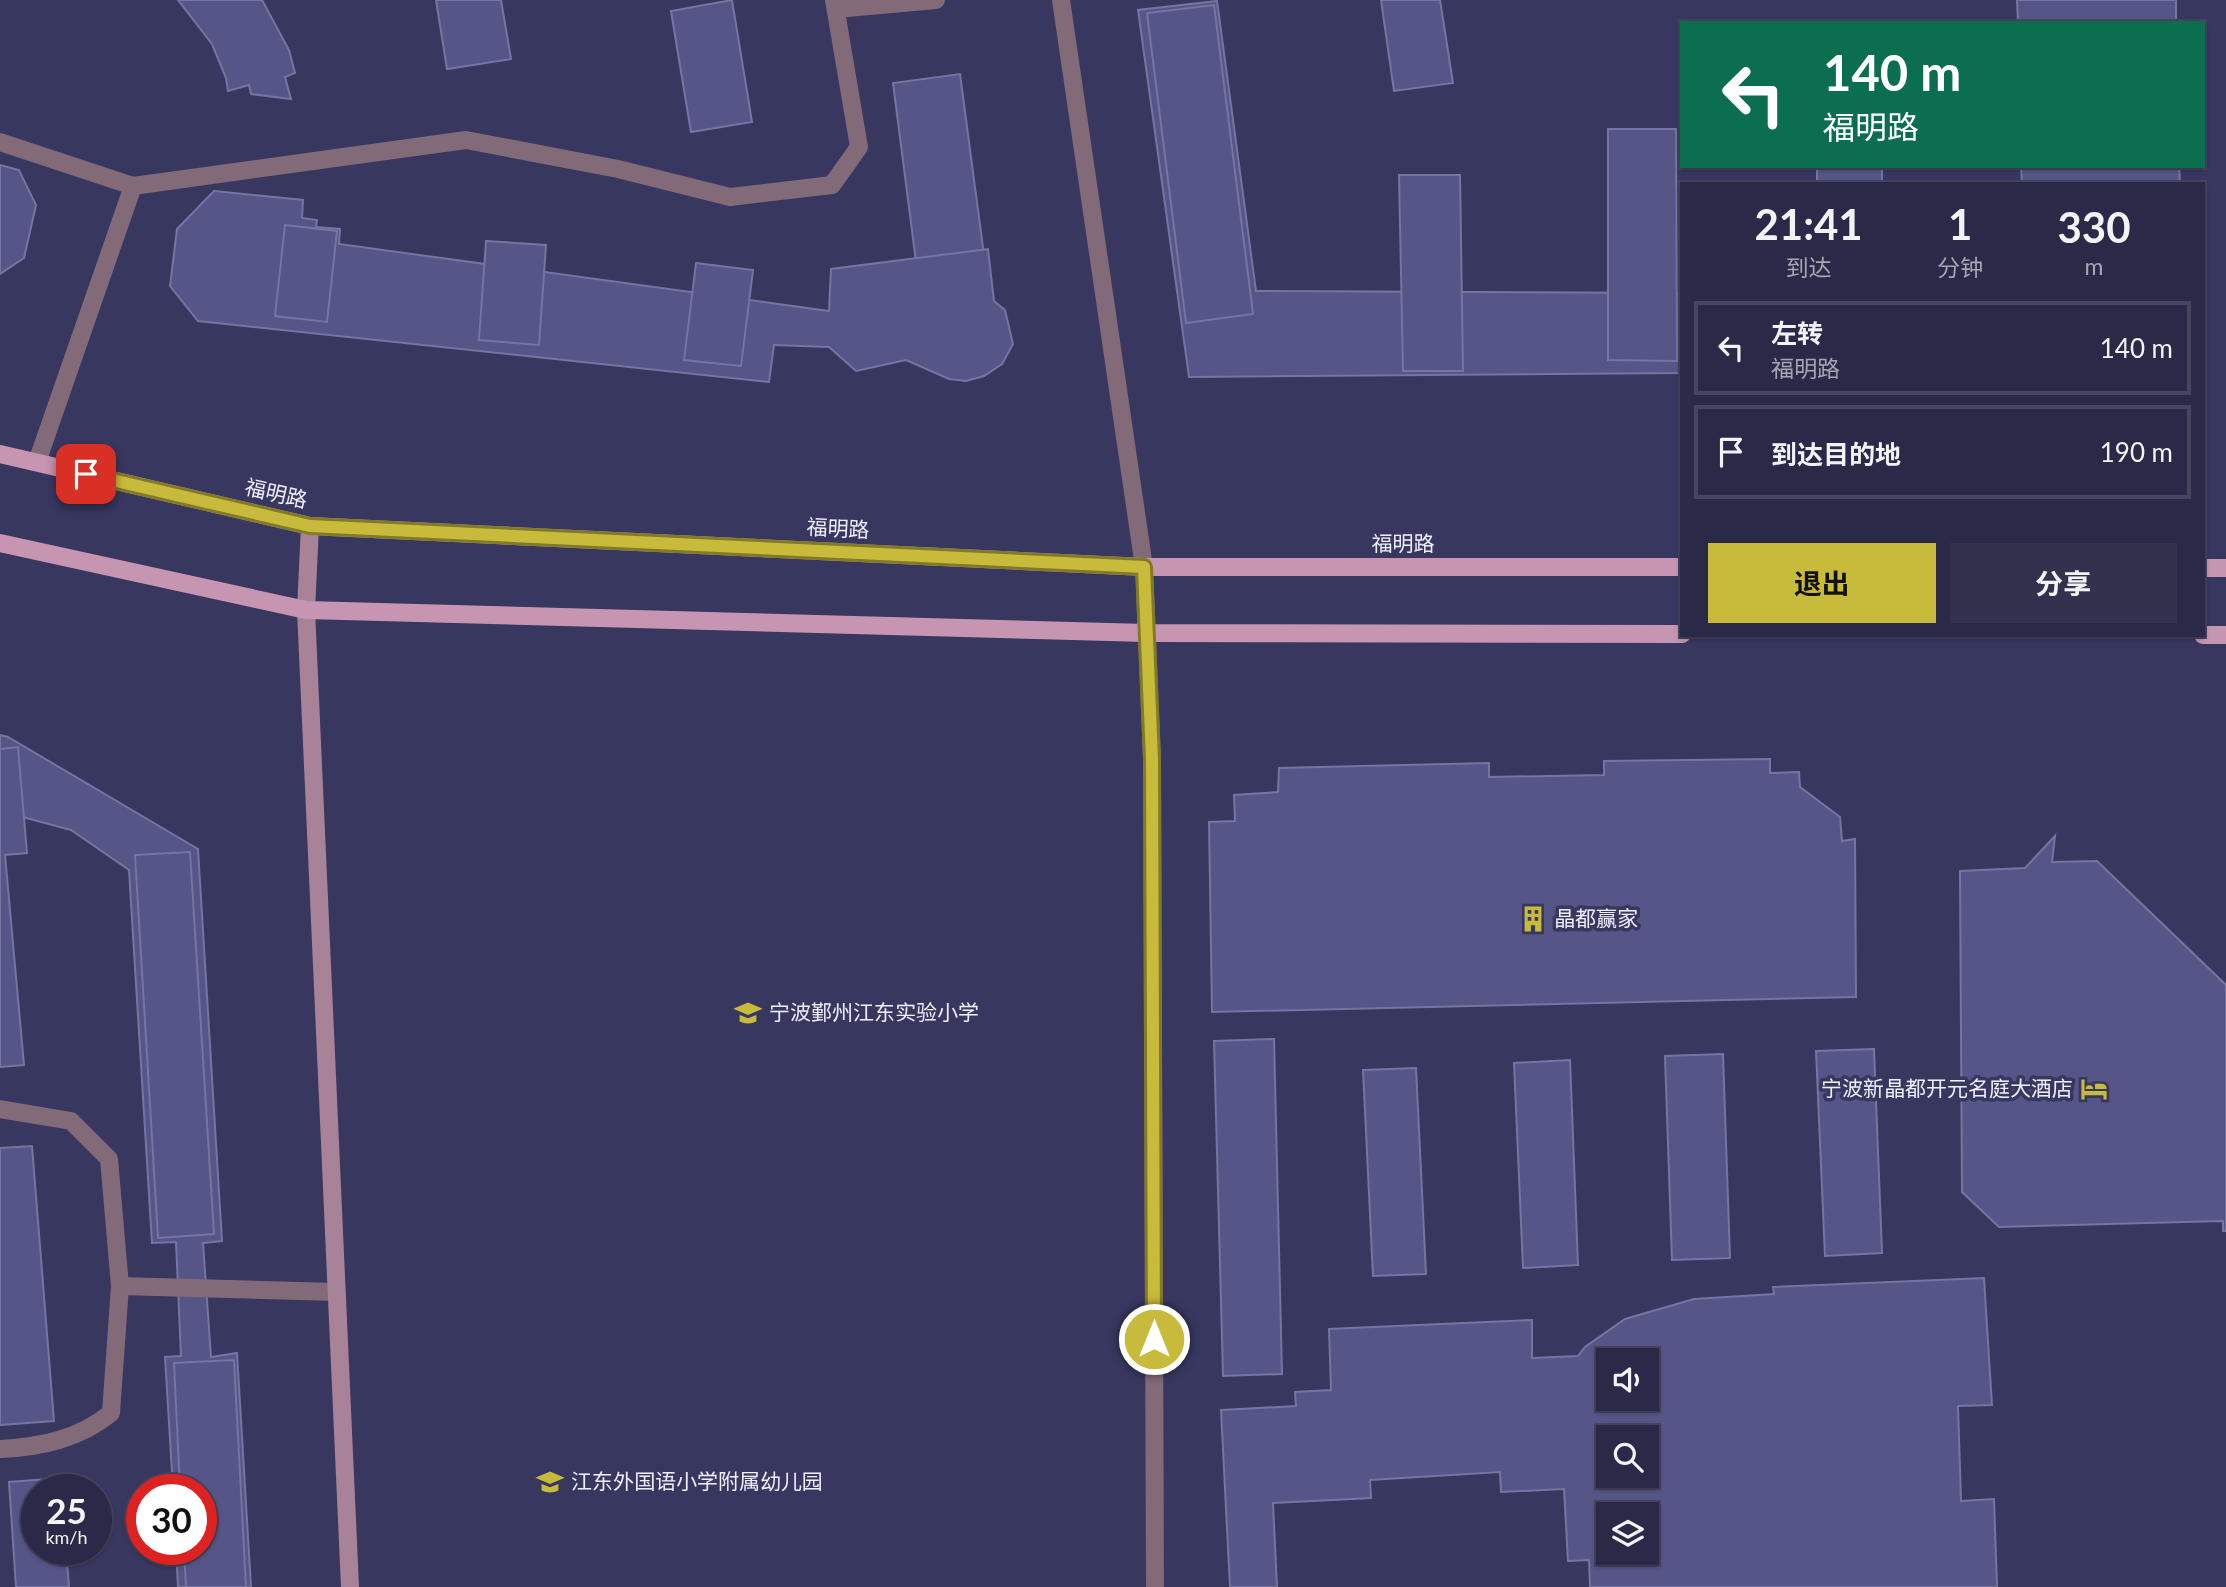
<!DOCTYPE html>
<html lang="zh">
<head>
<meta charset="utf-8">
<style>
	:root { --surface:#2a2947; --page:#32314e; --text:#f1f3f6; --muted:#a5a6b4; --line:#464560; --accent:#c8bb3b }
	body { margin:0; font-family:Lato,"Noto Sans SC",sans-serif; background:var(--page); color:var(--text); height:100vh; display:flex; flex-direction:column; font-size:26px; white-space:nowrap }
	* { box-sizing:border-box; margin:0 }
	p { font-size:23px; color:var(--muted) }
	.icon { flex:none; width:38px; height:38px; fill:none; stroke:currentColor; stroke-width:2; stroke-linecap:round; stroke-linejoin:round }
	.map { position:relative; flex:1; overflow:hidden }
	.drawer { position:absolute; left:1680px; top:182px; width:525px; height:455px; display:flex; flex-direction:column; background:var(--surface); border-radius:0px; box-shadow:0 2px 5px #0004,0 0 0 2px var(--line) }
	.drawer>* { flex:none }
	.guide { position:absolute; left:1680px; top:21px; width:525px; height:147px; border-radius:0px; box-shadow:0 2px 5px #0004,0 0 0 2px var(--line); background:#0b6e4f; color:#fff; overflow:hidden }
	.buttons { position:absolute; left:1596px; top:1348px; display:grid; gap:14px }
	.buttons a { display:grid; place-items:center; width:63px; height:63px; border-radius:0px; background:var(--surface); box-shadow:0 2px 5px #0004,0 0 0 2px var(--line); font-size:35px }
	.speed { position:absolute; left:21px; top:1474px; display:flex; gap:14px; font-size:35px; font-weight:700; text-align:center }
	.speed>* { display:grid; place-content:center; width:91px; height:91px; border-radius:50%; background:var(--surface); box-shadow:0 2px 5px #0004,0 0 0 2px var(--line); line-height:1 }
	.speed small { font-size:18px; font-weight:400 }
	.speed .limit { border:10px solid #d22; background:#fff; color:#111 }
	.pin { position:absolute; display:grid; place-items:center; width:60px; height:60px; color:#fff; margin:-30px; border-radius:14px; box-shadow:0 4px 10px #0006 }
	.me { position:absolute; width:77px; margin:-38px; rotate:0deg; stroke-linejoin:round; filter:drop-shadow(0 0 5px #0008) }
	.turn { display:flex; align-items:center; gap:24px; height:147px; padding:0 28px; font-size:32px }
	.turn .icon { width:91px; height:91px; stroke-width:2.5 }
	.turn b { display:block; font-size:49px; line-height:60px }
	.eta { display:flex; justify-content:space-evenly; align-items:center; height:119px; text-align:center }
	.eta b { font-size:42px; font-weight:700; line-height:49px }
	.button { display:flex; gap:14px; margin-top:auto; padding:14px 28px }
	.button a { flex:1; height:80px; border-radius:0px; background:var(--accent); color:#111; font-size:28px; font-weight:700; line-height:80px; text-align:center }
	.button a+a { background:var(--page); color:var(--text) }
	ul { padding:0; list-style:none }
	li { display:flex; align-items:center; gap:21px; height:94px; margin:0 14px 10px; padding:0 14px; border:4px solid var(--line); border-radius:0px }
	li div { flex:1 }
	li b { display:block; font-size:26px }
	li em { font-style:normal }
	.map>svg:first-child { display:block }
	.building { fill:#555587; stroke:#7475a2; stroke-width:2; fill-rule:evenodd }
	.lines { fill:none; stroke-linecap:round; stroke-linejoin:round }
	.lane { stroke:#826a78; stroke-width:18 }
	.street { stroke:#826a78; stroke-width:18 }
	.secondary { stroke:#a88398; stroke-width:18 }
	.primary { stroke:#c595b1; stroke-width:18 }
	.route-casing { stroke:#827a26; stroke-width:18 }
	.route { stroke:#c8bb3b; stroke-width:12 }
	.labels { text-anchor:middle; stroke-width:7; stroke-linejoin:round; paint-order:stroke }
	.street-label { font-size:21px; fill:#edeefe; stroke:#38375f }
	.poi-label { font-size:21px; fill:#edeefe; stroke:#38375f; text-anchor:start }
</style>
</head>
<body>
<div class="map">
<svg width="2226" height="1587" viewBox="0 0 2226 1587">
	<rect width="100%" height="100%" fill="#38375f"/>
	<g class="building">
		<polygon points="178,0 262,0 289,50 295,73 285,77 291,99 251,94 249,85 228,91 226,78 212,44"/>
		<polygon points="436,0 501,0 511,59 447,69"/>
		<polygon points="732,0 752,122 691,132 671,11"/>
		<polygon points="1381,0 1440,0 1453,83 1394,91"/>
		<polygon points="2017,0 2176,0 2176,23 2018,23"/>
		<polygon points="1217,1 1256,291 1682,293 1682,373 1189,377 1138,10"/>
		<polygon points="1214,5 1253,314 1186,323 1147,13"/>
		<polygon points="960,74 991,308 923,316 893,83"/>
		<polygon points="1608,129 1676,129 1677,361 1608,360"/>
		<polygon points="0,165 19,170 36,205 24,258 0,274"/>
		<rect x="1817" y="166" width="65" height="18"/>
		<polygon points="2021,166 2179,166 2180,184 2022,184"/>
		<polygon points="1399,175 1460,175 1463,371 1403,371"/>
		<polygon points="214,191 303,200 302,218 317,220 316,227 340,229 339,244 829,311 831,269 988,249 994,301 1005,310 1013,344 1002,364 984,376 966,381 949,379 906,360 856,371 829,347 774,345 769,382 198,321 170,286 177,229"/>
		<polygon points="285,225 337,231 327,322 275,316"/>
		<polygon points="486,241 546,245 539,345 479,340"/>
		<polygon points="696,263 753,270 741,366 684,360"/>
		<polygon points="0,735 8,737 198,849 222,1241 203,1243 211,1357 237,1353 251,1587 178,1587 176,1549 201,1549 201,1489 173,1489 165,1357 181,1356 176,1242 152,1243 129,870 71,830 0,811"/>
		<polygon points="18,747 27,853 5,855 24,1065 0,1067 0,749"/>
		<polygon points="1770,759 1770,773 1799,772 1800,787 1840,817 1842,841 1855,839 1856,997 1212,1012 1209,822 1235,821 1234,795 1278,792 1279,768 1489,763 1489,777 1604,775 1604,761"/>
		<polygon points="2055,836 2052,862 2097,861 2226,985 2226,1231 2223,1231 2223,1221 1999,1227 1962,1192 1960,871 2025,868"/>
		<polygon points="190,852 214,1234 158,1238 135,855"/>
		<polygon points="1274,1039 1282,1374 1223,1376 1214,1041"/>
		<polygon points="1874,1049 1882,1253 1825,1256 1816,1051"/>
		<polygon points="1723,1054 1730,1258 1672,1260 1665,1056"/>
		<polygon points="1570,1060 1578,1265 1523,1268 1514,1063"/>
		<polygon points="1416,1068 1426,1274 1373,1276 1363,1070"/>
		<polygon points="32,1146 54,1421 0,1425 0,1148"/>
		<path d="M1984,1278l8,127 -34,1 3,95 33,-2 3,88h-407l-1,-27 -21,1 -4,-72 -63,3 -1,-20 -130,8 1,18 -98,5 4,84h-47l-9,-177 75,-4 -1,-14 36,-2 -2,-61 203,-9v38l46,-2 7,-9 40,-28 69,-20 80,-5 -1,-7zM1608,1360h39v38h-39zM1608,1437h39v38h-39zM1608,1514h39v38h-39z"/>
		<polygon points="234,1360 246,1587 186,1587 184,1549 201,1549 201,1489 180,1489 174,1363"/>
		<polygon points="61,1478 62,1489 37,1489 37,1549 66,1549 69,1587 16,1587 9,1482"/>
	</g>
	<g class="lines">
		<g class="lane">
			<polyline points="836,9 936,0"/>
			<polyline points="0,142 133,186 466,140 618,169 730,197 832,185 859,147 834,0"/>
			<polyline points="37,462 133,186"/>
			<path d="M0,1109l71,12 38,38 11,127 -9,127c-32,26 -70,34 -111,36"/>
			<polyline points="120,1286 336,1292"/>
		</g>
		<polyline class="street" points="1061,0 1144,567 1152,759 1155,1587"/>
		<polyline class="secondary" points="310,526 306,610 350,1587"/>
		<g class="primary">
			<polyline points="0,454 310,526 1144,567 1682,567"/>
			<polyline points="0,543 306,610 1146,633 1682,634"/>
			<polyline points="2203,568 2226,568"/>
			<polyline points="2203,635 2226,635"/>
		</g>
	</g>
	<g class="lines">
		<g class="route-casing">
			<polyline id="route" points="86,474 310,526 1144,567 1152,759 1154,1339"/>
		</g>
		<use href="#route" class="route"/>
	</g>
	<defs>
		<g id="building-bare" transform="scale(2.1)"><path d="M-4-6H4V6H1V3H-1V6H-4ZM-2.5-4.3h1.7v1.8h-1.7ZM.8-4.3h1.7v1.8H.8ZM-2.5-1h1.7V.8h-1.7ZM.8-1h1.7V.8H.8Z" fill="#c8bb3b" stroke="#38375f" stroke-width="2.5" paint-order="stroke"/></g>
		<g id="school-bare" transform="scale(2.1)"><path d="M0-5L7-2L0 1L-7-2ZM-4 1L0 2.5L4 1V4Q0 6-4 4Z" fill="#c8bb3b" stroke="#38375f" stroke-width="2.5" paint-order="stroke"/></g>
		<g id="hotel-bare" transform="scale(2.1)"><path d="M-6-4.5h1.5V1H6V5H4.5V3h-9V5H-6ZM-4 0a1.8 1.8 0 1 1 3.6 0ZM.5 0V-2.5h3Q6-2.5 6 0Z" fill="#c8bb3b" stroke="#38375f" stroke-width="2.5" paint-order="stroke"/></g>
	</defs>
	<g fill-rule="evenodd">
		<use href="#building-bare" x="1533" y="919"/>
		<use href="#school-bare" x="748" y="1013"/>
		<use href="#hotel-bare" x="2094" y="1089"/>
		<use href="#school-bare" x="550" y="1482"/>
	</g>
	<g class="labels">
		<g class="street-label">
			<text transform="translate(276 494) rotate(13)" y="7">福明路</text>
			<text transform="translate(838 529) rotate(3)" y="7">福明路</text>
			<text x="1403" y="551">福明路</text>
		</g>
		<g class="poi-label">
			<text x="1554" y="926">晶都赢家</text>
			<text x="769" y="1020">宁波鄞州江东实验小学</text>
			<text x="2073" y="1096" text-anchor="end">宁波新晶都开元名庭大酒店</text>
			<text x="571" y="1489">江东外国语小学附属幼儿园</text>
		</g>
	</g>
</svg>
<div class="buttons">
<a><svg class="icon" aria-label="sound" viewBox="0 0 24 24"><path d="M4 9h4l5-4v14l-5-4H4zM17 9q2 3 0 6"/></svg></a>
<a><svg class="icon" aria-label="search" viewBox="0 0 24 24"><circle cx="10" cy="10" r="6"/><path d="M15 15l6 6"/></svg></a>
<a><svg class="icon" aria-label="layers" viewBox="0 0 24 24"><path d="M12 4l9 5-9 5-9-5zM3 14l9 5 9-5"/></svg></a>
</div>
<div class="speed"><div>25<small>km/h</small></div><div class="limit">30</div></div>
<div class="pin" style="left:86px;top:474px;background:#d93025"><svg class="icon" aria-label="arrive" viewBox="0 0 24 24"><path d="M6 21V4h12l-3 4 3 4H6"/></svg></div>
<svg class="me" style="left:1154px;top:1339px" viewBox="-20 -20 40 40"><circle r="17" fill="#c8bb3b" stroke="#fff" stroke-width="3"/><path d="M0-11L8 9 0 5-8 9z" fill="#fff"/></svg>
<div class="guide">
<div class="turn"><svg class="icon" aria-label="left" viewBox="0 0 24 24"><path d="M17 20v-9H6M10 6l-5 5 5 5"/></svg><div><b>140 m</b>福明路</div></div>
</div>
<section class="drawer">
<div class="eta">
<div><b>21:41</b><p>到达</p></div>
<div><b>1</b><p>分钟</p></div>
<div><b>330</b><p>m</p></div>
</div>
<ul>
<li><svg class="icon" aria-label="left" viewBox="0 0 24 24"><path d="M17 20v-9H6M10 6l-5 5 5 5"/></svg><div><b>左转</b><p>福明路</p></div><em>140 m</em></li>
<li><svg class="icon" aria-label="arrive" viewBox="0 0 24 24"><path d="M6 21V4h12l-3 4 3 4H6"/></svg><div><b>到达目的地</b></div><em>190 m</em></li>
</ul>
<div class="button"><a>退出</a><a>分享</a></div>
</section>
</div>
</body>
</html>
